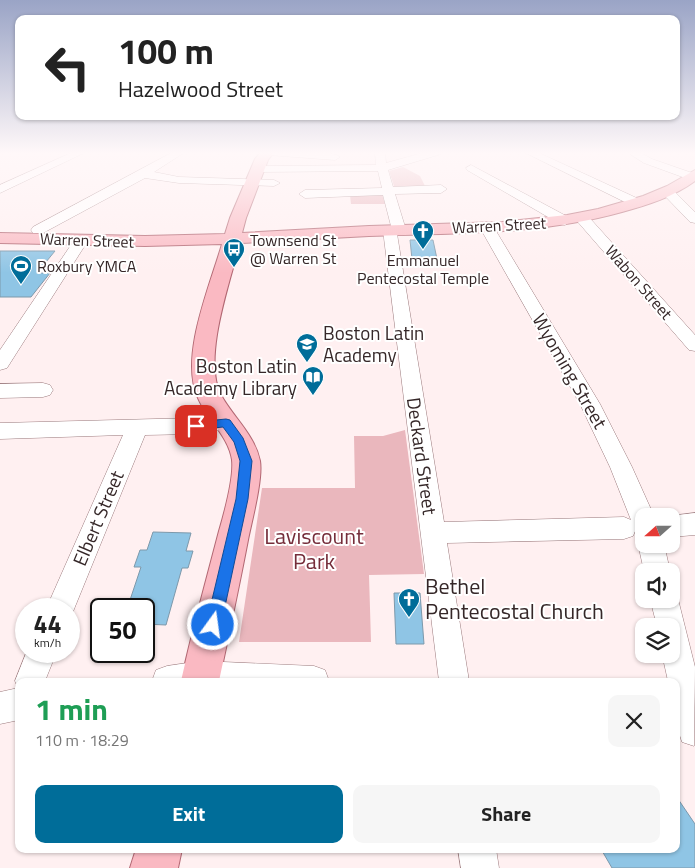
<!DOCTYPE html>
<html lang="en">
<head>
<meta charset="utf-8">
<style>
	:root { --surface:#fff; --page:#f6f6f6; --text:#222; --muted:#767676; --accent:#006d99 }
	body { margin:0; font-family:"Titillium Web",sans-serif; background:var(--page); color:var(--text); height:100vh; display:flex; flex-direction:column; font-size:19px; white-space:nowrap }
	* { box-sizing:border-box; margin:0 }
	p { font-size:16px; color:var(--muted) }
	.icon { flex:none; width:28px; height:28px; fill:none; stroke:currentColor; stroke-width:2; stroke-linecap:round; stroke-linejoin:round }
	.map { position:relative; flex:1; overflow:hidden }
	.side { position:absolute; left:15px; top:678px; width:665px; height:175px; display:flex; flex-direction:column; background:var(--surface); border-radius:10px; box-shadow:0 1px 4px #0004 }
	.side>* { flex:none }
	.guide { position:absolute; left:15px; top:15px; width:665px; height:105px; border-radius:10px; box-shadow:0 1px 4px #0004; background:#fff; color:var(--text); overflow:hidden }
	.needle { width:32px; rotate:249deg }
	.fabs { position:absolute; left:635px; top:508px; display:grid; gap:10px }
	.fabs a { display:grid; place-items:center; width:45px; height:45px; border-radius:10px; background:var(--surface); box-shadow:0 1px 4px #0004; font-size:25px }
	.speed { position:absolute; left:15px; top:598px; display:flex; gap:10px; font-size:25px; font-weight:700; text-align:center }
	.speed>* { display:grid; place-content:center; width:65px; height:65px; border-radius:50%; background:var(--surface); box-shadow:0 1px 4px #0004; line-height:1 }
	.speed small { font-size:12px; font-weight:400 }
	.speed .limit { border:2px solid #111; border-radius:8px; background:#fff; color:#111 }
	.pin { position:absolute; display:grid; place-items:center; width:42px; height:42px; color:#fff; margin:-21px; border-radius:10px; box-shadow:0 2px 8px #0006 }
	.me { position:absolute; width:55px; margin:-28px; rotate:14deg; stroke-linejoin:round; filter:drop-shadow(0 0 4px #0008) }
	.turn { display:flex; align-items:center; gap:18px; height:105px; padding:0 20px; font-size:22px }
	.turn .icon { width:65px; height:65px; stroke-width:2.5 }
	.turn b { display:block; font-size:35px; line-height:42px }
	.round { display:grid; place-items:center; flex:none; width:52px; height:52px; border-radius:10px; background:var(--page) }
	.headline { display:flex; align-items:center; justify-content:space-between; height:85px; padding:0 20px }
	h1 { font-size:30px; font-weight:700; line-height:38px; color:#1e9e55 }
	.primary-button { display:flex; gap:10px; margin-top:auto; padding:10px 20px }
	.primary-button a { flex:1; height:58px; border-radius:10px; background:var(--accent); color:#fff; font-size:20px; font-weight:700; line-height:58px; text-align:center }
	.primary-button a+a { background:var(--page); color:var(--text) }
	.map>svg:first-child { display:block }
	.green { fill:#eab7bd }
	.building { fill:#8fc5e5; stroke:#7d99ab }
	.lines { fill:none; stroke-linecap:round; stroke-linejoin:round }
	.minor-casing { stroke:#9b7a7d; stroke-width:1 }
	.major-casing { stroke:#b26772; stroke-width:2 }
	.minor { fill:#fff; fill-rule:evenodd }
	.major { fill:#fab9c2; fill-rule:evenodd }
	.route { fill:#1a73e8; stroke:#114b97 }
	.labels { text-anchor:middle; stroke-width:4; stroke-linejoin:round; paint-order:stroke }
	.far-street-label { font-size:16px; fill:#352728; stroke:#fff }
	.far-poi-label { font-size:16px; fill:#352728; stroke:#fff; text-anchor:start }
	.poi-label { font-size:19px; fill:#352728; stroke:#fff; text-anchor:start }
	.street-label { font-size:19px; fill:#352728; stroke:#fff }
	.near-park-label { font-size:22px; fill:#752d3a; stroke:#fff }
	.near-poi-label { font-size:22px; fill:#352728; stroke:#fff; text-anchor:start }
</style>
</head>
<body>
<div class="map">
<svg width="695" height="868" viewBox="0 0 695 868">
	<rect width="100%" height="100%" fill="#fff0f1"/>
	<g class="green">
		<polygon points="403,167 420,176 426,188 395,189 389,171"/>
		<polygon points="382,194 385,204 351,204 350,195"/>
		<polygon points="405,430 424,574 369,575 371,642 239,642 262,488 355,488 354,436 383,436"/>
	</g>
	<g class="building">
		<polygon points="410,240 433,240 437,259 412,259"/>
		<polygon points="0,251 55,251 37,273 50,273 31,297 0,297"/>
		<polygon points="153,532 191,533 186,551 193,551 188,568 182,568 166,625 144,624 144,609 127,609 141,567 134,567 140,550 147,550"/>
		<polygon points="394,593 420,593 424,644 396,644"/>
		<polygon points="676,796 695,824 695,868 612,868 601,849 676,849"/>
	</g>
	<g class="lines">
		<g class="minor-casing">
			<g id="minor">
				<polygon points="73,152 86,152 0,193 0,185"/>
				<polygon points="173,152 185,152 154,172 179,177 274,180 280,183 274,186 179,183 145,178 43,233 33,233 31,230 33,227"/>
				<path d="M263,152c15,0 68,-3 77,5l-5,3 -67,-5z"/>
				<polygon points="375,152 385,152 386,163 426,152 442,152 441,154 388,170 393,187 441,185 447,189 441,193 395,194 406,230 404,233 397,234 444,522 624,517 631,520 610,467 580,404 479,226 486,222 493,226 600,404 632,467 654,516 644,516 644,531 636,529 633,536 624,539 447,543 469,681 439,681 383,230 385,227 391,226 383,195 305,198 299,194 305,190 382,188 378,171 258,172 253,169 258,166 376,165"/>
				<polygon points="524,152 537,152 641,200 643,203 641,206 633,206"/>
				<polygon points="627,152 639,152 652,159 695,174 695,180 688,179 644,163"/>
				<polygon points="471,165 570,218 571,221 565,225 560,224 467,170 466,168"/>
				<polygon points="668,188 672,189 695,212 695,223 690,222 664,195 662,192 664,189"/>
				<polygon points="582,214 587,215 695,335 695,351 689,350 577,221 576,218"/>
				<polygon points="82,235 89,239 7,368 0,370 0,350 77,236"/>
				<polygon points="43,383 50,385 53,390 50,395 43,397 0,398 0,384"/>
				<polygon points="226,416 233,418 236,423 233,428 195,434 145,435 70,619 69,609 46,609 123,435 0,439 0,423 195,418"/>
				<polygon points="695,513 695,535 671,537 671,516 669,516"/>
				<polygon points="644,535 644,544 664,544 670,571 644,571 638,544"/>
				<polygon points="671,589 674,590 678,599 695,667 694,746 682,742 676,723 676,681 668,681 662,654 671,654 671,626 657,626 650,599 671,599"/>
				<polygon points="27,651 57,651 45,681 19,681 19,720 0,724 0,692 18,688 15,681"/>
				<polygon points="201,661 314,666 325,670 329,681 152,681 156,670 167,666"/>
				<polygon points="458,849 496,849 499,868 461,868"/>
			</g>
		</g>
		<g class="major-casing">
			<g id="major">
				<path d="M261,152h13l-6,8 -22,58 -4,15 127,-7 133,-4 65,-7 31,-6 45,-13 24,-10 28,-16v11c-22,16 -47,24 -73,31 -83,23 -168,21 -253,24 -43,2 -86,5 -129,7 -10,39 -38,116 -19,152 12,22 34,40 39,66 3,18 -8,59 -12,79 -9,47 -19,94 -29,141h-38c11,-50 25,-100 38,-150 5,-17 15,-54 13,-71 -3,-23 -25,-41 -34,-62 -19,-41 12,-112 24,-154l-77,2 -145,-3v-10l145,3 80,-2 5,-16 25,-59z"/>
				<polygon points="136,849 182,849 178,868 130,868"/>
			</g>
		</g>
		<use href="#minor" class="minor"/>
		<use href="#major" class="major"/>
	</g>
	<linearGradient id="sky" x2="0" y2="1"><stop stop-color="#9aa4c6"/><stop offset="0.56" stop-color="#fff8f9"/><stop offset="1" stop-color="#fff8f9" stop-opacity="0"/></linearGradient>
	<rect width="695" height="273" fill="url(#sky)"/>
	<polygon class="route" points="226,419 230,420 243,438 252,461 248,499 221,625 219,630 213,632 208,630 206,625 236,499 240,461 234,442 223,427 196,430 190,426 196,422"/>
	<defs>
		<g id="church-pin" transform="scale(1.125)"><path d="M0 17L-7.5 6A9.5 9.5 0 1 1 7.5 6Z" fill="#006d99" stroke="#fff"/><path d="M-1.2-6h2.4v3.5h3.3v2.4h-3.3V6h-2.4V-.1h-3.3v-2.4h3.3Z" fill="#fff"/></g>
		<g id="bus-pin" transform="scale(1.125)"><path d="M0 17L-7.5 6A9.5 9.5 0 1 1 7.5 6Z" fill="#006d99" stroke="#fff"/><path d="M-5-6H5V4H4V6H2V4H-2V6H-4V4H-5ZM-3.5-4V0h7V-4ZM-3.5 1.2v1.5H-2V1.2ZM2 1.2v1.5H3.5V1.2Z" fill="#fff"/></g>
		<g id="stadium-pin" transform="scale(1.125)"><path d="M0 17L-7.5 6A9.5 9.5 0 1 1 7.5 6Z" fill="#006d99" stroke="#fff"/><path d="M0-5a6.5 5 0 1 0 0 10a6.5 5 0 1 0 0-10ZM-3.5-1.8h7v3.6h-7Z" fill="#fff"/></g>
		<g id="school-pin" transform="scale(1.125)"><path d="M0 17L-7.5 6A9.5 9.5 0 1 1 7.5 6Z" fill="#006d99" stroke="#fff"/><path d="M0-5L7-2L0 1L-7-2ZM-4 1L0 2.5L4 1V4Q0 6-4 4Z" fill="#fff"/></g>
		<g id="library-pin" transform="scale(1.125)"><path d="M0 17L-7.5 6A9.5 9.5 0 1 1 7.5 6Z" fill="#006d99" stroke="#fff"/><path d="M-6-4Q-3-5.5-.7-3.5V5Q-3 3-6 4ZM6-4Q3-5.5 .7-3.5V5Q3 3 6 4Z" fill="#fff"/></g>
	</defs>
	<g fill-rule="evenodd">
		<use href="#church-pin" x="423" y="231"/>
		<use href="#bus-pin" x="234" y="249"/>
		<use href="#stadium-pin" x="21" y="266"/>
		<use href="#school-pin" x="307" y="344"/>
		<use href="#library-pin" x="313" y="377"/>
		<use href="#church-pin" x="409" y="599"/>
	</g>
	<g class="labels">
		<g class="far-street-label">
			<text transform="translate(499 225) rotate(-3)" y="6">Warren Street</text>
			<text transform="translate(87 240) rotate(2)" y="6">Warren Street</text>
			<text transform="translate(639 282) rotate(49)" y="6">Wabon Street</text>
		</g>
		<g class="far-poi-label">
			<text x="250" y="246">Townsend St<tspan x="250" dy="18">@ Warren St</tspan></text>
			<text x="423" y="266" text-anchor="middle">Emmanuel<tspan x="423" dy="18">Pentecostal Temple</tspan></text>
			<text x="37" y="272">Roxbury YMCA</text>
		</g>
		<g class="poi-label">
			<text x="323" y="340">Boston Latin<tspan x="323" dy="22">Academy</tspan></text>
			<text x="297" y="373" text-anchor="end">Boston Latin<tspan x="297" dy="22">Academy Library</tspan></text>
		</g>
		<g class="street-label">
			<text transform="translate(570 371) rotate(60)" y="7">Wyoming Street</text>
			<text transform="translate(422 456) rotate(82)" y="7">Deckard Street</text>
			<text transform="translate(98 518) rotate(-67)" y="7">Elbert Street</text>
		</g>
		<g class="near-park-label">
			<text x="314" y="544">Laviscount<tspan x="314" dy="25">Park</tspan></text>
		</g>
		<g class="near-poi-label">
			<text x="425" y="594">Bethel<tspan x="425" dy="25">Pentecostal Church</tspan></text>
		</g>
	</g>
</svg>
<div class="fabs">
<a><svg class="needle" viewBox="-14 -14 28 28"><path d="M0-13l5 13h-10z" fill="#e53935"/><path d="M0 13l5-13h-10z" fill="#767676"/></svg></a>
<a><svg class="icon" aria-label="sound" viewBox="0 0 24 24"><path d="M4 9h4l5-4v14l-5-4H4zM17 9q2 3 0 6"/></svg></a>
<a><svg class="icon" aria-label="layers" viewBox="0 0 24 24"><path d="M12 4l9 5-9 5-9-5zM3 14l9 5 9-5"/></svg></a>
</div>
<div class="speed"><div>44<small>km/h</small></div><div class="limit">50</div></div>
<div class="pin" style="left:196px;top:426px;background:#d93025"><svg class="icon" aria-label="arrive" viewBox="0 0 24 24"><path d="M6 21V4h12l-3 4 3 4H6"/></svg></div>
<svg class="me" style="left:213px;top:625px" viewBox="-20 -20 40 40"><circle r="17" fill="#1a73e8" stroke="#fff" stroke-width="3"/><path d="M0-11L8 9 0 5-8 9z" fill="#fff"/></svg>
<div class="guide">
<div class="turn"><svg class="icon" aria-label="left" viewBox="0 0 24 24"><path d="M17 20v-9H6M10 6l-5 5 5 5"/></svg><div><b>100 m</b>Hazelwood Street</div></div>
</div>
<section class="side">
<div class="headline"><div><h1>1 min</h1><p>110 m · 18:29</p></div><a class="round"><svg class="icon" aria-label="close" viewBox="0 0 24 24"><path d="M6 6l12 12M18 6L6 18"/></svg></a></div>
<div class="primary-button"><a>Exit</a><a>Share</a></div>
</section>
</div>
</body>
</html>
